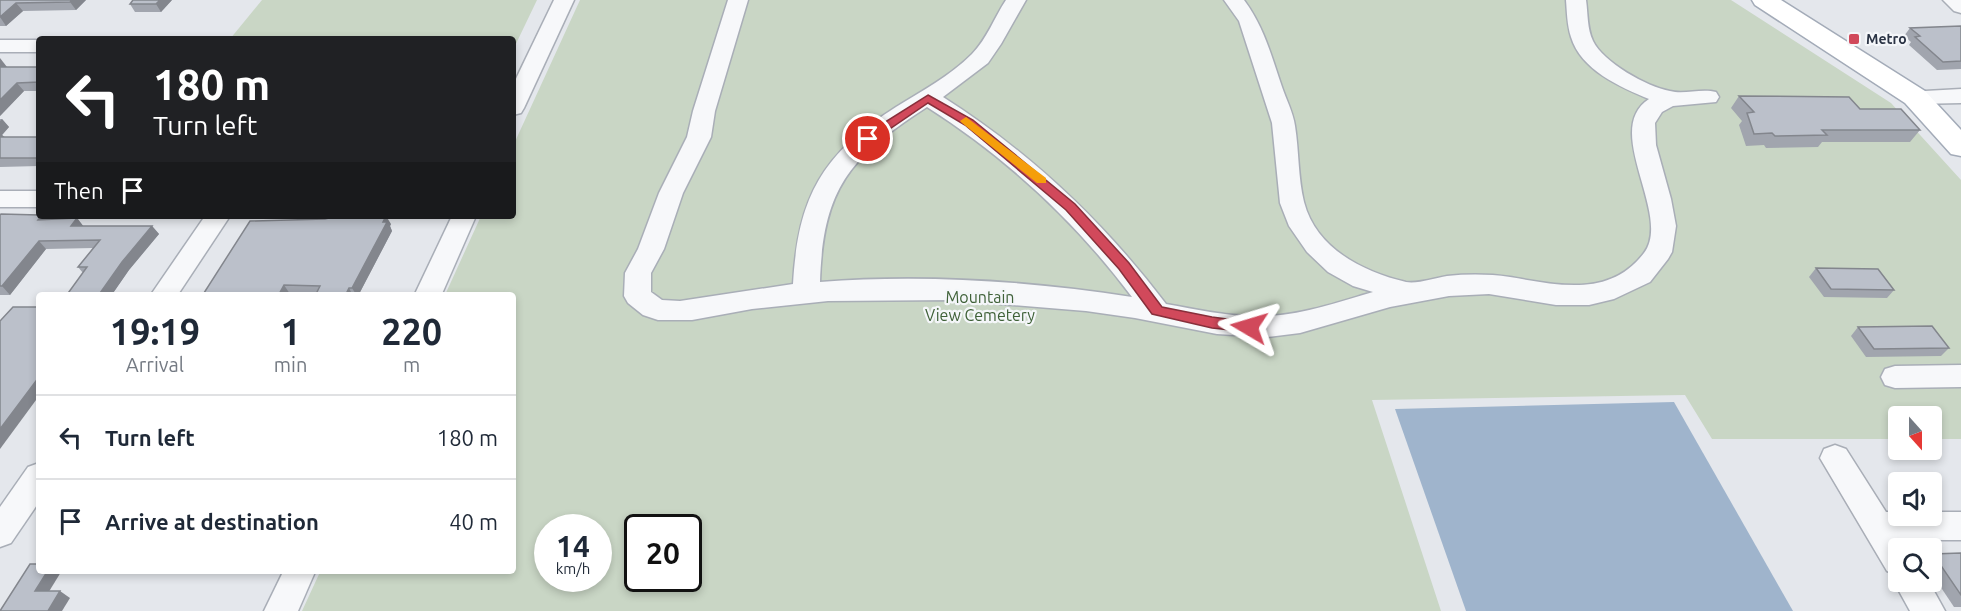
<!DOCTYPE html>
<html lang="en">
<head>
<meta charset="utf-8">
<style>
	:root { --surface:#fff; --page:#f6f6f7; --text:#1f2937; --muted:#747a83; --line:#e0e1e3 }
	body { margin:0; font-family:Ubuntu,sans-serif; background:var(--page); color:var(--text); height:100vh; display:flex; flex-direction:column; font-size:22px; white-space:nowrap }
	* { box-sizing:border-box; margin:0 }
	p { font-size:20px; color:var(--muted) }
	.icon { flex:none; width:33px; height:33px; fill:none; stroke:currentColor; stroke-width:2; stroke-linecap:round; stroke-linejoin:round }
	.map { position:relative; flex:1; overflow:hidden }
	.drawer { position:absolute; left:36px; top:292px; width:480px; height:282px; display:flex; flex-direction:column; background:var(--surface); border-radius:6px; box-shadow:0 3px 9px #0003 }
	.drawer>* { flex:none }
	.guide { position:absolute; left:36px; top:36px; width:480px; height:183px; border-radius:6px; box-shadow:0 3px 9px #0003; background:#202124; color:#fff; overflow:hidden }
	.needle { width:39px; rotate:159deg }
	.controls { position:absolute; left:1888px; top:406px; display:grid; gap:12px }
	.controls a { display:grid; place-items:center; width:54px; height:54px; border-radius:6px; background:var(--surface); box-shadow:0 3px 9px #0003; font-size:30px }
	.speed { position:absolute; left:534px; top:514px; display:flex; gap:12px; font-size:30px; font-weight:700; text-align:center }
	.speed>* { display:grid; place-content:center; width:78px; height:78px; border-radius:50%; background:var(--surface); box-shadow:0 3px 9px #0003; line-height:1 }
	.speed small { font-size:15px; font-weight:400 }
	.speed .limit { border:3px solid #111; border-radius:9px; background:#fff; color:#111 }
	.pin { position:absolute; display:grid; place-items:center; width:51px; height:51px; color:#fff; margin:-26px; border:3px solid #fff; border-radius:50%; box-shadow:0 2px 6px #0007 }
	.me { position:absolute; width:66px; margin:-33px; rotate:277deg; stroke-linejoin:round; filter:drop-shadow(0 0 4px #0008) }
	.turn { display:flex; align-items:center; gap:21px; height:126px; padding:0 18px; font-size:27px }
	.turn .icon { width:78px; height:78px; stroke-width:2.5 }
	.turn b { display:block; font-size:42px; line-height:51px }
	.then { display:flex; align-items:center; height:57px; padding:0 18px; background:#0003; gap:12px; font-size:22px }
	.eta { display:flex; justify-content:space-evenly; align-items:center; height:102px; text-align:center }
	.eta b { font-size:36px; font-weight:700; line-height:42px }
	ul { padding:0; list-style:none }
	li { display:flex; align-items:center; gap:18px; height:84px; padding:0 18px; border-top:2px solid var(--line) }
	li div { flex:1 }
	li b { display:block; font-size:22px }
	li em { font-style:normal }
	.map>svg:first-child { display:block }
	.green { fill:#c9d6c5; fill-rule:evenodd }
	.water { fill:#9fb4cc }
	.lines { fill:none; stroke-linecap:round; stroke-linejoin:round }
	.minor-casing { stroke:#a9aeb7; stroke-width:3 }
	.major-casing { stroke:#a3abb8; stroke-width:3 }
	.minor { fill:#f7f8fa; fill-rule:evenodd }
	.major { fill:#fff; fill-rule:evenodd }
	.wall { fill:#a1a5ae }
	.shaded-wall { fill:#83868d }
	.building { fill:#bbc0ca; stroke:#83868d; stroke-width:1.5 }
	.route { fill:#d1495b; stroke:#882f3b; stroke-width:1.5 }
	.slow { fill:#f59e0b }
	.poi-dot { fill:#d1495b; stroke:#f4f6f9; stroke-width:2 }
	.labels { text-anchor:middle; stroke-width:4.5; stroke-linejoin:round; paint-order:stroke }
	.far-poi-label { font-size:14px; font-weight:bold; fill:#2b3445; stroke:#f4f6f9; text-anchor:start }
	.park-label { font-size:16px; fill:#3f6138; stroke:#f4f6f9 }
</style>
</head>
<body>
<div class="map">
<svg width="1961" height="611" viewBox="0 0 1961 611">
	<rect width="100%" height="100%" fill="#e4e7ec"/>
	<g class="green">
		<polygon points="262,0 537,0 513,50 513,39 230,39"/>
		<path d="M580,0h1151l160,103 70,77v259h-29v-22h-33v22h-187l-27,-44 -313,5 69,211h-1139l18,-39h193v-276l-68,-1 36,-79h32v-70zM548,528h50v51h-50zM638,528h50v51h-50z"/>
	</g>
	<polygon class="water" points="1674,402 1793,611 1466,611 1395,409"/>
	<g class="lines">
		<g class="minor-casing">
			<g id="minor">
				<polygon points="554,0 574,0 524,108 521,113 513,115 513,85"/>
				<path d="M728,0h20l-33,111 -4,26 -28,56 -19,56 -13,24v19l11,8 18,1 113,-17c5,-87 29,-130 103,-177 26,-16 54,-31 76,-53 15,-15 22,-36 34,-54h20l-25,44 -13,19 -45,34c88,56 160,124 223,207 34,6 68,14 103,12 36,-2 70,-14 104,-24l-20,-6 -25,-14 -21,-20 -18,-26 -9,-23 -8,-80 -33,-102 -15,-21h20c20,27 27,55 38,87 4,12 11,25 13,39 4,25 3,52 9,76 12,47 60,70 102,80 12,2 29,-4 41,-6 21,-2 42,-2 63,1 48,8 100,21 134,-24 29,-38 -43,-123 5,-154 -29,-12 -68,-29 -78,-62 -4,-12 -4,-25 -5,-37h20c2,14 1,29 7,41 10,21 54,46 77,50 14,4 31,-3 46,1l3,5 -3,5 -43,4 -11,6 -7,11 1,22 15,54 5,27 -4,26 -4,7 -18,23 -36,17 -25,6h-33l-67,-11 -40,2 -59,11 -90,26 -33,4 -50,-3 -82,-16 -49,-7 -133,-11 -125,1 -76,8 -60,11h-34l-15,-5 -15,-12 -4,-7 1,-23 13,-24 21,-56 28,-56 6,-26zM927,107c80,51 148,114 205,190 -102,-16 -210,-23 -312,-15 3,-94 30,-125 107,-175z"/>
				<polygon points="1943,0 1961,0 1961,13 1954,11"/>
				<rect x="0" y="40" width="39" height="12"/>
				<polygon points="1961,89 1961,103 1915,104 1907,102 1904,97 1907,92"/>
				<rect x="0" y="191" width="39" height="16"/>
				<polygon points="205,216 230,216 177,296 150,296"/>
				<polygon points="452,216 476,216 441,296 414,296"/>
				<polygon points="1961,365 1961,387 1895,388 1885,385 1881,377 1885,369 1895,366"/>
				<polygon points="1835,445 1846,449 1886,512 1899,512 1899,516 1932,516 1932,512 1961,512 1961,540 1904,540 1910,549 1899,549 1899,582 1929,582 1945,611 1910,611 1894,582 1897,575 1887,571 1820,458 1824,449"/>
				<polygon points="39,463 39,502 11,543 0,547 0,507 28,467"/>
				<polygon points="283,572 315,572 298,611 264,611"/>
			</g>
		</g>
		<g class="major-casing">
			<polygon id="major" points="1752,0 1781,0 1925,91 1961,130 1961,156 1951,154 1905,103 1755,5"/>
		</g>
		<use href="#minor" class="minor"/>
		<use href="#major" class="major"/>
	</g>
	<g class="wall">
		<polygon points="0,0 86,0 76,10 23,11 6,26 0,26"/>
		<polygon points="172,0 161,12 135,12 130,4"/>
		<polygon points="1961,26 1961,69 1937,70 1909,45 1911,42 1904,36 1910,28"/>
		<polygon points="7,67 39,67 39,91 24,91 0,116"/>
		<polygon points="1739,96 1860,109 1920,130 1910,142 1822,142 1818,147 1766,148 1764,145 1746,146 1739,125 1742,121 1731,108"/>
		<polygon points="0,119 2,119 9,127 2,135 4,137 39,137 39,166 0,167"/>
		<polygon points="0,215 46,220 77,218 83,226 152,226 159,234 129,270 111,296 66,296 83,273 78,267 93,248 46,249 10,295 0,295"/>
		<polygon points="325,219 391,224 390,226 392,231 358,296 315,296 315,294 290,294 202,296"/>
		<polygon points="1816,268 1894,290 1887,298 1824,297 1809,277"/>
		<polygon points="1858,327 1949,348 1941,356 1866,357 1851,336"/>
		<polygon points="1961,553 1961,607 1954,607 1932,574 1932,555 1933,554"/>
	</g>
	<g class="shaded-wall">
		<polygon points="72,0 86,0 76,10 70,2"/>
		<polygon points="160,0 172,0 161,12 156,4"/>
		<polygon points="16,3 23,11 6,26 0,17"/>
		<polygon points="0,58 7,67 0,75"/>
		<polygon points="17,83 24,91 0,116 0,100"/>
		<polygon points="2,119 9,127 2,135 6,138 0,144 0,121"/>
		<polygon points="41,216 43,216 49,223 38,220"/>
		<polygon points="386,216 391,224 390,226 392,231 358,296 357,296 352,288"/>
		<polygon points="77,218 84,227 71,226"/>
		<polygon points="152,226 159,234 129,270 111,296 98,296 122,262"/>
		<polygon points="39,241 46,249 10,295 2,286"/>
		<polygon points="284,285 290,294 288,296 278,296"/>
		<polygon points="349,288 353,296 345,296"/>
		<polygon points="39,377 39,396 0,449 0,429"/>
		<polygon points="47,572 61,572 45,598 35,591"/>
		<polygon points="60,591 70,598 62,611 48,611"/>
	</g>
	<g class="building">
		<polygon points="0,0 72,0 70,2 16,3 0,17"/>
		<polygon points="133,0 160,0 156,4 130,4"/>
		<polygon points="1961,26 1961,61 1943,62 1915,37 1920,36 1910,28"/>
		<polygon points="0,67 39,67 39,82 17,83 0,100"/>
		<polygon points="1739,96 1849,97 1860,109 1901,109 1920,130 1822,130 1827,135 1775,136 1772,133 1754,134 1747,113 1754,112"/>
		<rect x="0" y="137" width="39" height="21"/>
		<polygon points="1,214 39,215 39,216 41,216 38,220 77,218 71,226 152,226 122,262 98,296 66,296 87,267 78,267 100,240 39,241 2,286 0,286 0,215"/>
		<polygon points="337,216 386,216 383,222 387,222 352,288 349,288 345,296 315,296 320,286 284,285 278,296 202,296 250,221 325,219"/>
		<polygon points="1816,268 1878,269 1894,290 1831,289"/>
		<polygon points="13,307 39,307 39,377 0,429 0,321"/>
		<polygon points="1932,326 1949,348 1874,349 1858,327"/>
		<polygon points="1961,553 1961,595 1933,554"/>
		<polygon points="30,564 39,564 39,572 47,572 35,591 60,591 48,611 0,611"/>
	</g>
	<polygon class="route" points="928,95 973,120 1075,204 1129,263 1162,307 1212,317 1249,322 1256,327 1254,331 1249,332 1212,328 1152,314 1119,269 1066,210 965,125 928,103 872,141 863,141 863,136"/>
	<polygon class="slow" points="966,117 1046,178 1046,183 1037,183 962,123 960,121"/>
	<rect class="poi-dot" x="1848" y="33" width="12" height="12" rx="3"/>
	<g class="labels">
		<g class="far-poi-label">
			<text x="1866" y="44">Metro</text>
		</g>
		<g class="park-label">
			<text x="980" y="303">Mountain<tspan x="980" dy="18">View Cemetery</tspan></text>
		</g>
	</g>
</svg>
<div class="controls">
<a><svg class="needle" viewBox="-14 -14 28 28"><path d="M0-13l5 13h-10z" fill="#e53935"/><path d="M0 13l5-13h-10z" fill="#747a83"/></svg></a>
<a><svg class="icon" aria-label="sound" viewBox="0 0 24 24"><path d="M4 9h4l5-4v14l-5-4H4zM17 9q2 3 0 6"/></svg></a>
<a><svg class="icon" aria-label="search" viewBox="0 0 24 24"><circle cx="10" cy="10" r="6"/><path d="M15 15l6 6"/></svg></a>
</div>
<div class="speed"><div>14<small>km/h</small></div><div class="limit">20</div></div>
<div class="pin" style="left:868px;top:139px;background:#d93025"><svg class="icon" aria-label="arrive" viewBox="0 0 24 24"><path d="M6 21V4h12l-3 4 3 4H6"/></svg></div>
<svg class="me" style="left:1249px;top:327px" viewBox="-20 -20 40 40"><path d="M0-17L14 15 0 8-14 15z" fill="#d1495b" stroke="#fff" stroke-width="4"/></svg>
<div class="guide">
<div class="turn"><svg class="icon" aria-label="left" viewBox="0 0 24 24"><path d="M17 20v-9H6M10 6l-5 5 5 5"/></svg><div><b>180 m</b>Turn left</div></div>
<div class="then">Then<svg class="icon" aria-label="arrive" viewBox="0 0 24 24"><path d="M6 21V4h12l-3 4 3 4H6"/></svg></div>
</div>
<section class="drawer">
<div class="eta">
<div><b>19:19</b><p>Arrival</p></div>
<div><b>1</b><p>min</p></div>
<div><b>220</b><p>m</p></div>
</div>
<ul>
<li><svg class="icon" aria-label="left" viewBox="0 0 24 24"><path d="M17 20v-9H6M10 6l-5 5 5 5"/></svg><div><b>Turn left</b></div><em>180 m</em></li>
<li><svg class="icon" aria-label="arrive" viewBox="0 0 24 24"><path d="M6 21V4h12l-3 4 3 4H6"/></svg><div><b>Arrive at destination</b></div><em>40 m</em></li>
</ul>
</section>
</div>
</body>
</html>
